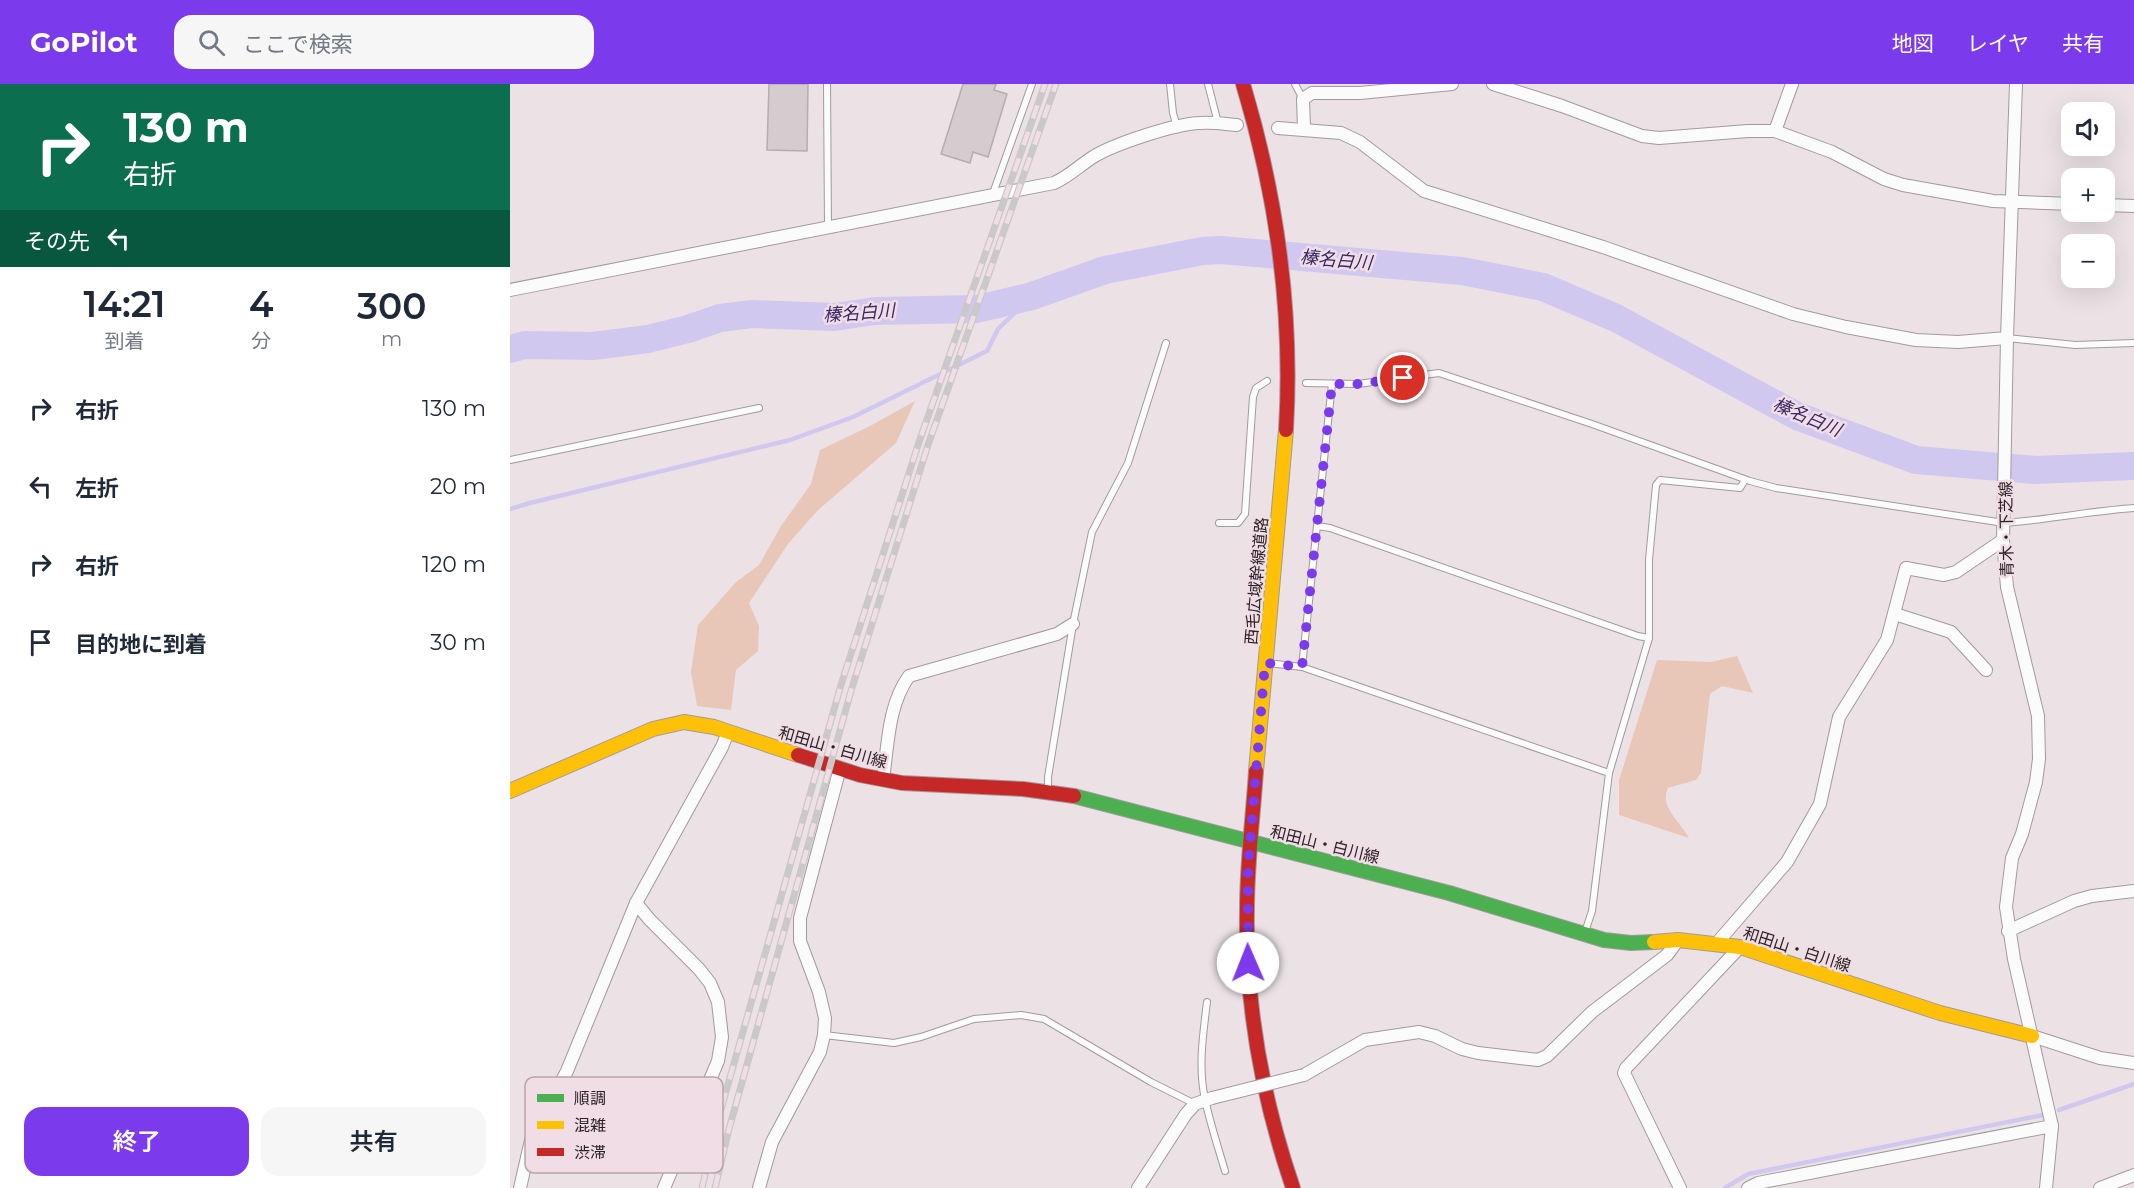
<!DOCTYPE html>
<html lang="ja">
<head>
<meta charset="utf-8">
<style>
	:root { --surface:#fff; --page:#f6f6f7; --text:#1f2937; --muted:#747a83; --accent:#7c3aed }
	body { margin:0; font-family:Montserrat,"Noto Sans JP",sans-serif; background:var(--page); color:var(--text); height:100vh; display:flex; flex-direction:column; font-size:22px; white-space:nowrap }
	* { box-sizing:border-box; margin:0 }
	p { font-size:20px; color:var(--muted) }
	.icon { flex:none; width:33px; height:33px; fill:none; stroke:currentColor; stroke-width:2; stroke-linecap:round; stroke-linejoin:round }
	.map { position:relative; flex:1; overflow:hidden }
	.drawer { display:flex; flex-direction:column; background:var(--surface); width:510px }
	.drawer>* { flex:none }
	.hud { background:#0b6e4f; color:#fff; overflow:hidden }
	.controls { position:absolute; left:1551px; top:18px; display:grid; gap:12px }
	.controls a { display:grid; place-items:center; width:54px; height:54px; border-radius:12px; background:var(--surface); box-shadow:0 6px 24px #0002; font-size:30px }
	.pin { position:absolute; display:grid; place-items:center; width:51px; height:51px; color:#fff; margin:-26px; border:3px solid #fff; border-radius:50%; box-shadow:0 2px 6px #0007 }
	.me { position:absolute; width:66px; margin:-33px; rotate:359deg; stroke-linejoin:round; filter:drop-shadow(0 0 4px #0008) }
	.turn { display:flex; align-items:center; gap:21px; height:126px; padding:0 24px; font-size:27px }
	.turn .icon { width:78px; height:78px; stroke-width:2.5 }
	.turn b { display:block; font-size:42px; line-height:51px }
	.then { display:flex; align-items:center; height:57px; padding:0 24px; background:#0003; gap:12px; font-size:22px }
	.eta { display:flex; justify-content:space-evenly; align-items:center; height:102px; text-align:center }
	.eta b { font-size:36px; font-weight:600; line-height:42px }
	.primary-button { display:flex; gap:12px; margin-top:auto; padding:12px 24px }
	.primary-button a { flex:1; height:69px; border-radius:18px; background:var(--accent); color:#fff; font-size:24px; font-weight:600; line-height:69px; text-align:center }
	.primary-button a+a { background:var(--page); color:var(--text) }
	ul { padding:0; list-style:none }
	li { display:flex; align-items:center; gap:18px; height:78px; padding:0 24px }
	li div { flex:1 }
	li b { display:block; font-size:22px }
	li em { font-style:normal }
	header { display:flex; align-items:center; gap:36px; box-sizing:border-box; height:84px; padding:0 30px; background:var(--accent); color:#fff }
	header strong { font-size:28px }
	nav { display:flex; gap:33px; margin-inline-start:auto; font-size:21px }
	.search { width:420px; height:54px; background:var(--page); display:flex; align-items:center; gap:15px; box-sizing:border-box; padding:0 21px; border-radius:18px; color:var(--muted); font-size:22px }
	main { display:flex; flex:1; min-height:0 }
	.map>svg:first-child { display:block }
	.green { fill:#e8c7b9 }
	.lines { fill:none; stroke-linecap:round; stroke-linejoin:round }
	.stream { stroke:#d1c8f0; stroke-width:4.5 }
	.river { stroke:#d1c8f0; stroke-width:28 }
	.building { fill:#d4ccce; stroke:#b6adaf; stroke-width:1.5 }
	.lane-casing { stroke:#a19a9d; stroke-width:8 }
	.street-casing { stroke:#a19a9d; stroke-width:14 }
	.fast-casing { stroke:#a19a9d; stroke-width:16 }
	.slow-casing { stroke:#a19a9d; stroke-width:16 }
	.jam-casing { stroke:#a19a9d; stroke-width:16 }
	.lane { stroke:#fcfbfb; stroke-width:6 }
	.street { stroke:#fcfbfb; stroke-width:12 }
	.fast { stroke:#4caf50; stroke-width:14 }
	.slow { stroke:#ffc107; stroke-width:14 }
	.jam { stroke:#c62828; stroke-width:14 }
	.rail-casing { stroke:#cbc8c9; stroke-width:7 }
	.rail { stroke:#f1dde5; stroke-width:4.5; stroke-dasharray:14; stroke-linecap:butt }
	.street-bridge-casing { stroke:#a19a9d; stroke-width:14; stroke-linecap:butt }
	.street-bridge { stroke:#fcfbfb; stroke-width:12 }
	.route { stroke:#7c3aed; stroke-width:10; stroke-dasharray:0 18 }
	.labels { text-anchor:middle; stroke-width:5; stroke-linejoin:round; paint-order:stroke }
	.street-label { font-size:16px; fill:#292225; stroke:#f1dde5 }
	.water-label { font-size:18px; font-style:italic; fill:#382766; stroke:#f1dde5 }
	.key { fill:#f1dde5; stroke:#b5a5ab; stroke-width:1.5 }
	.key-label { font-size:16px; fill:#292225 }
</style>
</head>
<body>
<header>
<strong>GoPilot</strong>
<div class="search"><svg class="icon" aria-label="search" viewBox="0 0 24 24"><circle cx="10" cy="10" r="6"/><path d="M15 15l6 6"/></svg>ここで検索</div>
<nav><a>地図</a><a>レイヤ</a><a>共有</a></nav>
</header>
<main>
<section class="drawer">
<div class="hud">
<div class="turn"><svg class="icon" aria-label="right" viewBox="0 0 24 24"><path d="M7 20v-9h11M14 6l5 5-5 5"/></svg><div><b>130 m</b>右折</div></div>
<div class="then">その先<svg class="icon" aria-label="left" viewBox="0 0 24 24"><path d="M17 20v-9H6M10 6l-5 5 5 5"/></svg></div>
</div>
<div class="eta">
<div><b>14:21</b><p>到着</p></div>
<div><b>4</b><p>分</p></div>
<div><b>300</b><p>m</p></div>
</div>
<ul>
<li><svg class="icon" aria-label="right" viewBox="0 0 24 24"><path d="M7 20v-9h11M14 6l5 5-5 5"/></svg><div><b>右折</b></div><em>130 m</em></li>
<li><svg class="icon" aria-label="left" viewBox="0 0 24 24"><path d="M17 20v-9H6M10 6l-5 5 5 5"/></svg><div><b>左折</b></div><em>20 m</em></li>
<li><svg class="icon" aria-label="right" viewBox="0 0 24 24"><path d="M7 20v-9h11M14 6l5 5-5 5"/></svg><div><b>右折</b></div><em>120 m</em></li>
<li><svg class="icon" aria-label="arrive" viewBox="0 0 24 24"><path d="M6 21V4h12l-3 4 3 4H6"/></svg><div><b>目的地に到着</b></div><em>30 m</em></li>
</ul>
<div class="primary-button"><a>終了</a><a>共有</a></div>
</section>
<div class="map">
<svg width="1624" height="1104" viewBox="0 0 1624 1104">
	<rect width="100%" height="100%" fill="#ece2e6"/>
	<g class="green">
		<polygon points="405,317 386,359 307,427 278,460 239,519 249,542 248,567 226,586 221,626 187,622 181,588 188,541 226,498 249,481 271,442 301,400 310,366 360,342"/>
		<path d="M1227,572l16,37 -31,-7 -12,8 -9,79 -5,7 -28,8c-9,19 12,33 21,50l-70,-23v-35l38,-120 54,2z"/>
	</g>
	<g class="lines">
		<g class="stream">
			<polyline points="0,425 20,419 280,356 343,333 477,267 488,245 522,212"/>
			<polyline points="1549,1026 1624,1000"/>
			<polyline points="1215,1104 1238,1090 1533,1031"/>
		</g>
		<polyline class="river" points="0,265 15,261 83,262 138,255 178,245 210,234 242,230 324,233 365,227 467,225 522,212 595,186 693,167 711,166 952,187 1033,203 1106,234 1287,332 1406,376 1526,386 1624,382"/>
	</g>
	<g class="building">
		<polygon points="259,0 298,0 297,67 257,66"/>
		<polygon points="453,0 486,0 484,6 497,10 478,73 463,68 460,79 431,70"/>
	</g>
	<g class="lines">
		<g class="lane-casing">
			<g id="lane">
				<polyline points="317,0 318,142"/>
				<polyline points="660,0 663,29 667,43"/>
				<polyline points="698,0 708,39"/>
				<polyline points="785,0 793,15"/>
				<polyline points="482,112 522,0"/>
				<polyline points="1497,254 1565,261 1624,259"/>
				<path d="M796,299l52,1 81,-11 153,51 158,57 26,7 228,35c43,-3 86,-12 130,-15"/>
				<polyline points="0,376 249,324"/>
				<polyline points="709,439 728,439 735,430 743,313 746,304 757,297"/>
				<polyline points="807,442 820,444 1128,552 1139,554 1099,689 1082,827 1075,848"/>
				<polyline points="1139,554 1139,476 1146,401 1150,396 1230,404 1235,396"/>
				<polyline points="758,579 792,583 1099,689"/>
				<polyline points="792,583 822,300"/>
				<polyline points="538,705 538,693 563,540 582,448 618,379 656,259"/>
				<path d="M697,918c-4,32 -9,66 -2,97 5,24 13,48 20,72"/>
				<polyline points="314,951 384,959 411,953 464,935 511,931 534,935 641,998 685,1020"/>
			</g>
		</g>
		<g class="street-casing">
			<g id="street">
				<polyline points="983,0 1052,22 1132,52 1149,54 1238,47 1265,47 1322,68 1374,95 1393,101 1483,117 1562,120"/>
				<polyline points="1506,0 1497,254 1493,456 1497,503 1528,632 1529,675 1526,698 1512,750 1502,774 1496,823 1504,875 1542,1042 1536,1104"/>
				<polyline points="768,44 831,49 850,58 914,107 1093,163 1283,230 1336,243 1406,256 1448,258 1497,254"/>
				<polyline points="794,44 793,15 802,9 850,9 942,0"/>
				<polyline points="1265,47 1282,0"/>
				<polyline points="1594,121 1624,122"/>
				<path d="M0,206l544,-107c14,-6 25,-17 39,-26 21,-13 81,-33 107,-34 12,-1 25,1 37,2"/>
				<polyline points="1385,530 1441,548 1476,586"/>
				<path d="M373,695c5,-34 5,-74 26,-103l148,-42 16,-10"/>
				<polyline points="126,819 139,835 189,885 200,899 208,918 212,953 208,977 154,1104"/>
				<polyline points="1498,847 1564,817 1582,812 1624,807"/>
				<polyline points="1207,859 1277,778 1310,720 1329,633 1377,556 1396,484 1434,491 1446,488 1493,456"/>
				<polyline points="1522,952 1590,974 1624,979"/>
				<polyline points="794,991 855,956 909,948 925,952 952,965 968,969 1028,976 1037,972 1082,928 1157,871 1168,856"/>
				<polyline points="10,1104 21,1056 57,987 126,819 212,663 218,648"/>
				<polyline points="249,1104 262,1058 310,968 314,951 315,934 309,908 290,857 290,834 330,684"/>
				<polyline points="628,1104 676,1030 685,1020 702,1014"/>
				<polyline points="1170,1104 1114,989 1116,984 1230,863"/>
				<polyline points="1238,1104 1248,1099 1542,1042"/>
				<polyline points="1590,1104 1624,1091"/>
			</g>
		</g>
		<g class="fast-casing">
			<polyline id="fast" points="564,712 939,809 1094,856 1121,859 1144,858"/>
		</g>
		<g class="slow-casing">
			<g id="slow">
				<polyline points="746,687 776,346"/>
				<polyline points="0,707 143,645 174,638 204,643 288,671"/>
				<polyline points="1144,858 1168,856 1230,863 1430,929 1522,952"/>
			</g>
		</g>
		<g class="jam-casing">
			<g id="jam">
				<path d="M733,0c34,113 50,228 43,346"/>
				<polyline points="288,671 350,691 392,699 513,705 564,712"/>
				<path d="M746,687c-3,46 -9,92 -9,138 -2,96 15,188 46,279"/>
			</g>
		</g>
		<use href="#lane" class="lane"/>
		<use href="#street" class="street"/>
		<use href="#fast" class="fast"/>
		<use href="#slow" class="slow"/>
		<use href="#jam" class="jam"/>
		<g class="rail-casing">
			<g id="rail">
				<polyline points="192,1104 206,1043 331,601 409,358 535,0"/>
				<polyline points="205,1104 219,1045 341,607 418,361 546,0"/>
			</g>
		</g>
		<use href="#rail" class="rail"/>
		<g class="street-bridge-casing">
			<polyline id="street-bridge" points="702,1014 794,991"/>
		</g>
		<use href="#street-bridge" class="street-bridge"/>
	</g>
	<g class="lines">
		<polyline class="route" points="738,879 738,785 755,579 792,583 822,300 848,300 893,294"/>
	</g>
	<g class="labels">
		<g class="street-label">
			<text transform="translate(1496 445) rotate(-91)" y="6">青木・下芝線</text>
			<text transform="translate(746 497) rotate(-85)" y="6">西毛広域幹線道路</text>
			<text transform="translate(323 663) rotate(16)" y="6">和田山・白川線</text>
			<text transform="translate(815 760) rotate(14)" y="6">和田山・白川線</text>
			<text transform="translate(1287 865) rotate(18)" y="6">和田山・白川線</text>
		</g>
		<g class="water-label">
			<text transform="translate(826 176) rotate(5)" y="6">榛名白川</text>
			<text transform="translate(349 229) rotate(-4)" y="6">榛名白川</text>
			<text transform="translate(1297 333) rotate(23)" y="6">榛名白川</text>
		</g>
	</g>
	<rect x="15" y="993" width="198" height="96" rx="9" class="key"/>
	<rect x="27" y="1010" width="27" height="8" fill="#4caf50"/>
	<rect x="27" y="1037" width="27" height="8" fill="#ffc107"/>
	<rect x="27" y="1064" width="27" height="8" fill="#c62828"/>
	<g class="key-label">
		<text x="64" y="1020">順調</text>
		<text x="64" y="1047">混雑</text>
		<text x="64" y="1074">渋滞</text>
	</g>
</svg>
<div class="controls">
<a><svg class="icon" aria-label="sound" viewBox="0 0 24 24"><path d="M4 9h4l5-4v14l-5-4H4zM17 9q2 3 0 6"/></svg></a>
<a>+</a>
<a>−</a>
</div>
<div class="pin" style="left:893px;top:294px;background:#d93025"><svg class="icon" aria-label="arrive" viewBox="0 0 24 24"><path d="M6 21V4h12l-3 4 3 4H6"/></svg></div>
<svg class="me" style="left:738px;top:879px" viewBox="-20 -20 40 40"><circle r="19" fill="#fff"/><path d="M0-13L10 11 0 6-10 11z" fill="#7c3aed"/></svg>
</div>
</main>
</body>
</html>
